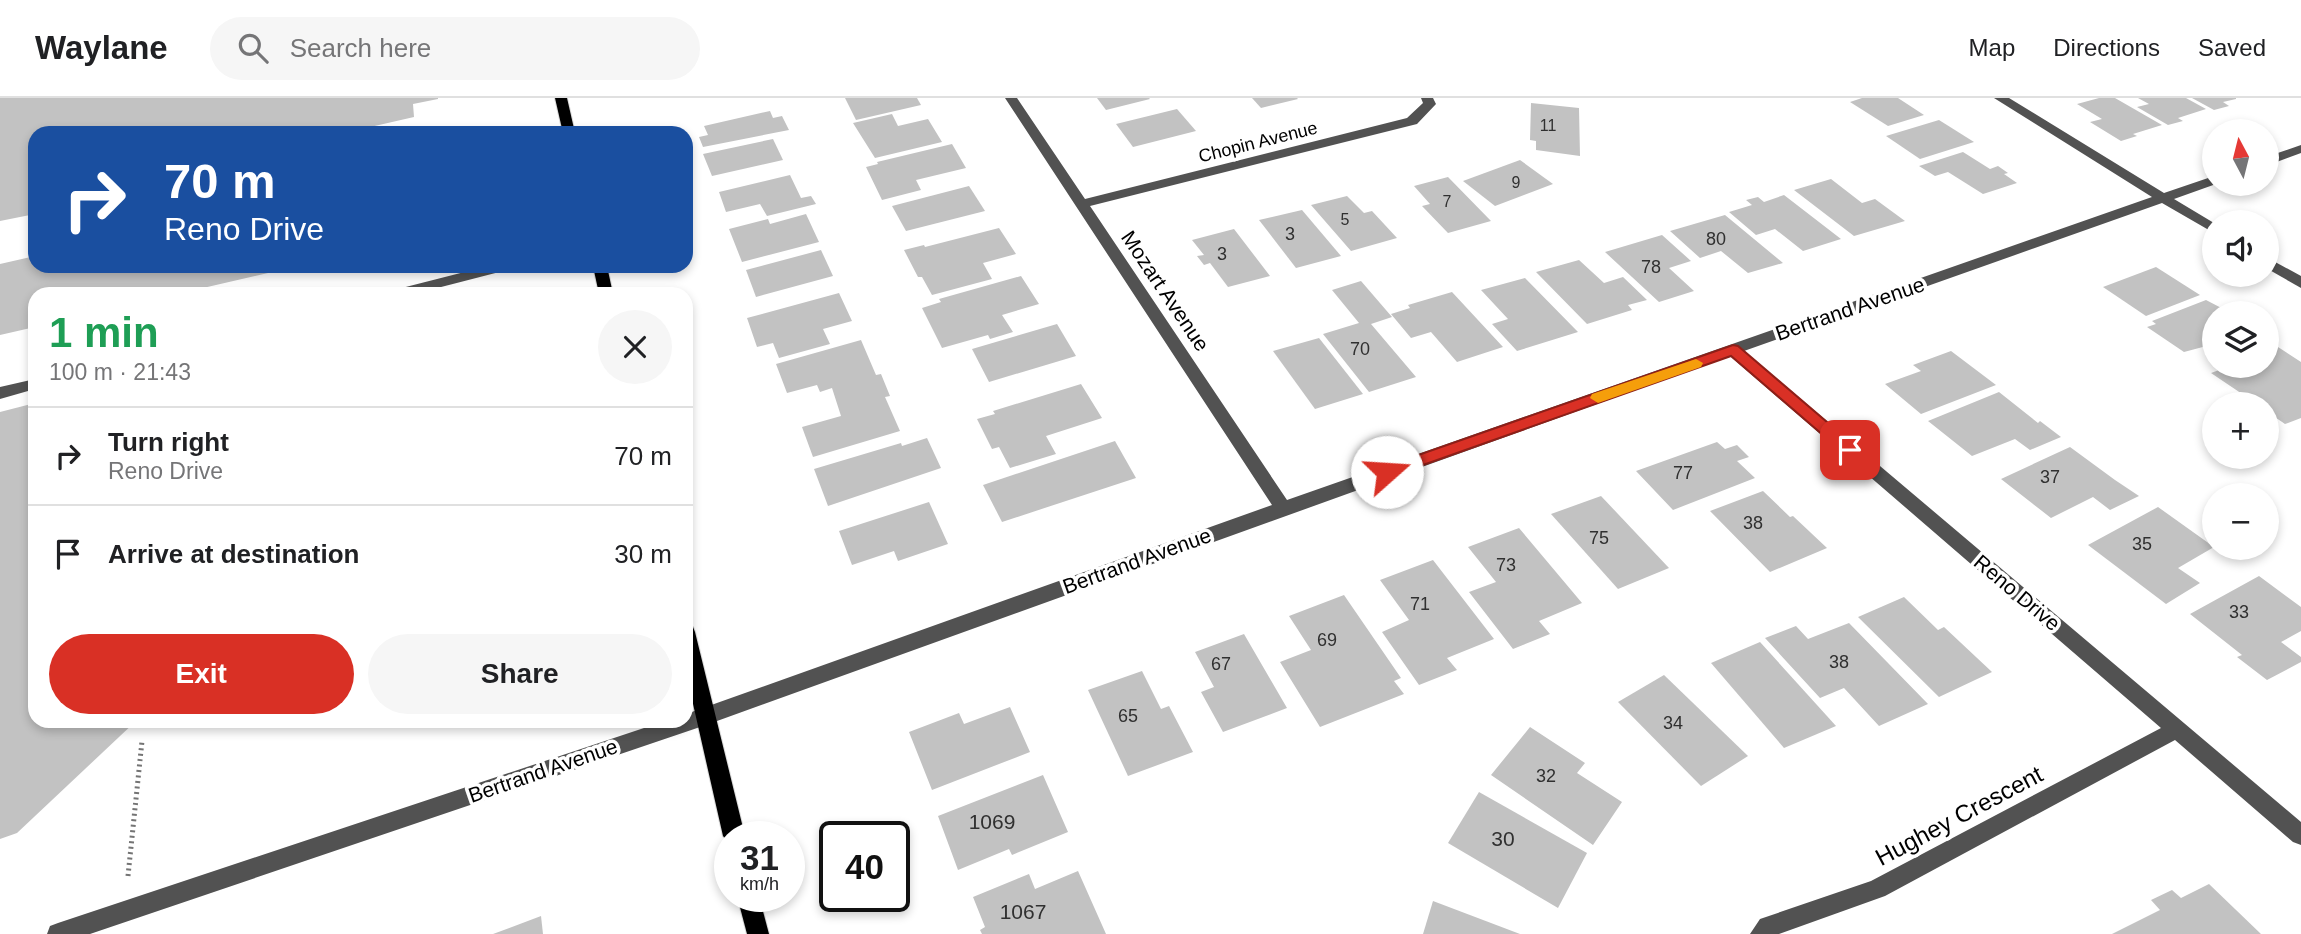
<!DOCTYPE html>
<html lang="en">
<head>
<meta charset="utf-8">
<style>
	:root { --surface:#fff; --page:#f6f6f6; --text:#202124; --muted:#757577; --line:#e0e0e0; --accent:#d93025 }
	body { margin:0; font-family:Arial,sans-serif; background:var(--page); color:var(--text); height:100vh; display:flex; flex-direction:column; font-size:26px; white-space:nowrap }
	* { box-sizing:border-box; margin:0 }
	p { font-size:23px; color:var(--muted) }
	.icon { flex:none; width:38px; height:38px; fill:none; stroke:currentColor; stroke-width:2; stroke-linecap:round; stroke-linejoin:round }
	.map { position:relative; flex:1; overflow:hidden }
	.side { position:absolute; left:28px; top:189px; width:665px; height:441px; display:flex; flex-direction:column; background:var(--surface); border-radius:21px; box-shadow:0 4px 10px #0003 }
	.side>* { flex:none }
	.guide { position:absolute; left:28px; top:28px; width:665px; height:147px; border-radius:21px; box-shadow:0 4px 10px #0003; background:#1a4fa0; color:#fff; overflow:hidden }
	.needle { width:46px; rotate:353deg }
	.fabs { position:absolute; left:2202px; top:21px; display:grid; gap:14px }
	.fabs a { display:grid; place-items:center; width:77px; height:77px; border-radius:50%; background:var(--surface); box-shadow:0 4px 10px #0003; font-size:35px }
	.speed { position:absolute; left:714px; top:723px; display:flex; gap:14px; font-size:35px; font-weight:700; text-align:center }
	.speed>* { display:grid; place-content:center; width:91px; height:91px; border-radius:50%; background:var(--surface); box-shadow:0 4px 10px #0003; line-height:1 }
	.speed small { font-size:18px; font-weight:400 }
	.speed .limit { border:4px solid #111; border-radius:10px; background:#fff; color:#111 }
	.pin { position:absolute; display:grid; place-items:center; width:60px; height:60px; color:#fff; margin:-30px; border-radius:14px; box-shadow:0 4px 10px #0006 }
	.me { position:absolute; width:77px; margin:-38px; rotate:71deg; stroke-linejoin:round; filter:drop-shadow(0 0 5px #0008) }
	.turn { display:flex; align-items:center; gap:24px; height:147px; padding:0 21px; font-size:32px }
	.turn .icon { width:91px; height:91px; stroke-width:2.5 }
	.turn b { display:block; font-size:49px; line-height:60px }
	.round { display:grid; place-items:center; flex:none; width:74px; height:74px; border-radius:37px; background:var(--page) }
	.headline { display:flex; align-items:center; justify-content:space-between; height:119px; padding:0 21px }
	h1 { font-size:42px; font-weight:700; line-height:52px; color:#1e9e55 }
	.cta { display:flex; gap:14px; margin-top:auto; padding:14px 21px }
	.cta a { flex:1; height:80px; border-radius:42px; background:var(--accent); color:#fff; font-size:28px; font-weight:700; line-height:80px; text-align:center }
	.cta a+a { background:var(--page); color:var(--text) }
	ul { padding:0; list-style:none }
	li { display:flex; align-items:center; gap:21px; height:98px; padding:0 21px; border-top:2px solid var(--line) }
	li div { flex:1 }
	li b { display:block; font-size:26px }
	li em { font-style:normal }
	header { display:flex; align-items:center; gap:42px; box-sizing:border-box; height:98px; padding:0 35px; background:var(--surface); border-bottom:2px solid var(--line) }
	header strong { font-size:33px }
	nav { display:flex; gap:38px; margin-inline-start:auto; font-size:24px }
	.search { width:490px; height:63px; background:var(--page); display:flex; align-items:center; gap:18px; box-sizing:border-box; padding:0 24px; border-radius:38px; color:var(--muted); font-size:26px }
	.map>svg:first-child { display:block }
	.building { fill:#c2c2c2 }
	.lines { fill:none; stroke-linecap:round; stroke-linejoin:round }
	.major-casing { stroke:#dbdbdb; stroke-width:2 }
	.path { stroke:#747474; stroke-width:5; stroke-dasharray:2 3.5; stroke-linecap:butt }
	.minor { fill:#525252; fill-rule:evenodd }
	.major { fill:#000; fill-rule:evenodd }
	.route { fill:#d93025; stroke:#8d1f18; stroke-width:2 }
	.slow { fill:#f59e0b }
	.labels { text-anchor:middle; stroke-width:7; stroke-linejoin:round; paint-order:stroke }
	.far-number-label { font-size:16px; fill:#303030 }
	.far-street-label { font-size:18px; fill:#000; stroke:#fff }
	.number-label { font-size:18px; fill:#303030 }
	.street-label { font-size:21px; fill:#000; stroke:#fff }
	.near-number-label { font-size:21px; fill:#303030 }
	.near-street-label { font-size:24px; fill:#000; stroke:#fff }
</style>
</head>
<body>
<header>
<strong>Waylane</strong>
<div class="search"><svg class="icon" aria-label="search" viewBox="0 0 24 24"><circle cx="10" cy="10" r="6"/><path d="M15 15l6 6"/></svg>Search here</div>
<nav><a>Map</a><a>Directions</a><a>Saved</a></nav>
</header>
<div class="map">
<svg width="2301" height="836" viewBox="0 0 2301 836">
	<rect width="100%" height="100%" fill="#fff"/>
	<g class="building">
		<polygon points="0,0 438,0 438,1 413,6 414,19 344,35 35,35 35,116 0,123"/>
		<polygon points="845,0 917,0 921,7 856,22"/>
		<polygon points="1097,0 1149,0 1150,1 1106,12"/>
		<polygon points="1252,0 1297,0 1298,1 1261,10"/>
		<polygon points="1862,0 1898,0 1924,17 1888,28 1850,4"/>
		<polygon points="2099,0 2115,0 2162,27 2133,36 2137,38 2121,43 2090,24 2102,21 2077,6"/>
		<polygon points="2138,0 2186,0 2206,11 2178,20 2183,23 2168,27 2137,9 2149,6"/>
		<polygon points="2192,0 2236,0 2236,1 2223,4 2229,8 2214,12"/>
		<polygon points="1531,5 1579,10 1580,58 1536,52 1536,43 1530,42"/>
		<polygon points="1177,11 1196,33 1133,49 1116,26"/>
		<polygon points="770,13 773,20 782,18 789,32 703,49 699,39 708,37 704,28"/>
		<polygon points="892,16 898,28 928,21 942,44 875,60 853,25"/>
		<polygon points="1939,22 1974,44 1920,61 1886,38"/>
		<polygon points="773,41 783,62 712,78 703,56"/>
		<polygon points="952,46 966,70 916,82 921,92 882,102 866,69 878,66 877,64"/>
		<polygon points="1963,54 1990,71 1998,68 2008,75 2004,76 2017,85 1983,96 1948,74 1935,78 1919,68"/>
		<polygon points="1520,62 1553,86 1495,108 1463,83"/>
		<polygon points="790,77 801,100 811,98 816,106 767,118 760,106 726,114 719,94"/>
		<polygon points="1448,79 1491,123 1448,135 1422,108 1430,106 1414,88"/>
		<polygon points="1831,81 1862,105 1875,101 1905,123 1854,138 1794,92"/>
		<polygon points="969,88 985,113 906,133 892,108"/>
		<polygon points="1784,97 1841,141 1803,153 1775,131 1756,137 1729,114 1752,107 1746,102 1758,99 1764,104"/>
		<polygon points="1347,98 1364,115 1372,113 1397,140 1351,153 1311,107"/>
		<polygon points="1302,112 1341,158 1296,170 1259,122"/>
		<polygon points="806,116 819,144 742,164 729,131 768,121 770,126"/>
		<polygon points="1725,117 1783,165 1748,175 1721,153 1700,160 1670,133"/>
		<polygon points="999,130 1016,156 983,165 992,181 932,197 922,179 918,179 904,152 924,147 925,149"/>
		<polygon points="1234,131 1270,178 1228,189 1210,165 1204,167 1197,158 1204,157 1192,142"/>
		<polygon points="1662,137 1691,163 1669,170 1694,193 1659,204 1605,154"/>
		<polygon points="821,152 833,178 756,199 746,172"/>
		<polygon points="35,158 35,168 294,169 177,196 35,196 35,229 0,237 0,166"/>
		<polygon points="1579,162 1604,185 1623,179 1647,202 1628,207 1632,212 1587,226 1536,174"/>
		<polygon points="2156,169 2200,197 2146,218 2103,189"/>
		<polygon points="1021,178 1039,206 1002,217 1013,234 990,241 988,237 942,250 922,210 941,204 939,201"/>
		<polygon points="1525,180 1578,234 1517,253 1492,226 1508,221 1481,192"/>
		<polygon points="1361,183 1392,219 1371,226 1416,279 1369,294 1323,236 1359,225 1332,192"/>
		<polygon points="1452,194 1503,249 1457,264 1431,234 1411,240 1391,216 1410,210 1408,207"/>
		<polygon points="839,195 852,223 823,231 830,246 779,260 773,245 757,249 747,220"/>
		<polygon points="2206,202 2231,215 2214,215 2214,246 2184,254 2147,229 2156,226 2152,223"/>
		<polygon points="1057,226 1076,258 989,284 972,251"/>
		<polygon points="1319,240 1363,296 1315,311 1273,253"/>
		<polygon points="861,242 876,277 881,276 890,298 885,299 900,333 813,359 802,329 841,318 832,290 820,294 817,287 787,295 776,266"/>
		<polygon points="2278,249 2301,264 2301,320 2285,326 2266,313 2266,306 2257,306 2211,275 2230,268 2266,268 2266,254"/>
		<polygon points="1951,253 1996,287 1921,316 1885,286 1921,273 1913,267"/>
		<polygon points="1081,286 1102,320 1046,338 1056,356 1010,370 999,349 992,351 977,321 995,316 993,313"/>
		<polygon points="1999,294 2038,325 2040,323 2061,339 2030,352 2015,341 1972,358 1928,323"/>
		<polygon points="35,305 35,623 136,623 17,735 0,741 0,314"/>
		<polygon points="927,340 941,370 828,408 814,371 901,345 902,348"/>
		<polygon points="1115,343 1136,380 1002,424 983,387"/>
		<polygon points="1717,344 1725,351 1737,347 1749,359 1737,363 1755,380 1673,412 1636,373"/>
		<polygon points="2070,349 2115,382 2139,398 2110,412 2093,399 2051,420 2001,381"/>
		<polygon points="1763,393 1790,419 1793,418 1827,450 1770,474 1710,413"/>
		<polygon points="1601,398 1669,470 1618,491 1551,416"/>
		<polygon points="929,404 948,446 898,463 894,453 852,467 839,433"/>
		<polygon points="2158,409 2214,449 2178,470 2200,485 2166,506 2088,447"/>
		<polygon points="1519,430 1582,505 1539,523 1550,536 1513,551 1469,494 1496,484 1468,449"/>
		<polygon points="1433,462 1494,541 1447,560 1457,572 1419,587 1382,534 1409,522 1380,482"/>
		<polygon points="2259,478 2301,509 2301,533 2281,544 2301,559 2301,564 2267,582 2237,559 2242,557 2190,516"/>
		<polygon points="1344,497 1401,580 1394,583 1404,596 1320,629 1280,564 1311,552 1289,518"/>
		<polygon points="1904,499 1938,532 1944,529 1992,574 1939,599 1858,519"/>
		<polygon points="1849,525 1928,606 1879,628 1844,590 1820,600 1765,540 1796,528 1808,541"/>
		<polygon points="1244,536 1287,610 1223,634 1201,594 1214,589 1195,554"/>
		<polygon points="1760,544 1836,628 1784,650 1711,565"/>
		<polygon points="1142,573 1161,611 1169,608 1193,654 1128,678 1088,592"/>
		<polygon points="1664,577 1748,658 1701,688 1618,604"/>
		<polygon points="1010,609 1030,654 932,692 909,634 959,615 964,626"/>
		<polygon points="1530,629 1585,665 1577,675 1622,704 1593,747 1491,677"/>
		<polygon points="1043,677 1068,734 1012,757 1009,751 958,772 938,718"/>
		<polygon points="1479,694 1587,755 1558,810 1448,745"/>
		<polygon points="1078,773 1106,836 982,836 980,832 985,829 973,799 1029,776 1035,791"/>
		<polygon points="2209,786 2261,836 2112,836 2160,812 2151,802 2172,792 2181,800"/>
		<polygon points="1433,803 1520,836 1423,836"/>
		<polygon points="541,818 543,836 493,836"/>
	</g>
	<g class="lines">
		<g class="major-casing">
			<g id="major">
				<polygon points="555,0 567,0 575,35 563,35"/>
				<polygon points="593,168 607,168 613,196 599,196"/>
				<polygon points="686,526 693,529 695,534 745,738 730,738 730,746 723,738 686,575"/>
				<polygon points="737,798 759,798 769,836 747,836"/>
			</g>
		</g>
		<polyline class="path" points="128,778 142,643"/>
		<g class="minor">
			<polygon points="1005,0 1017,0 1085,101 1407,20 1423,5 1421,0 1433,0 1436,6 1417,26 1090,108 1287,402 2152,99 1994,0 2009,0 2164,95 2214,78 2214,86 2216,86 2174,101 2214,125 2214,135 2162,105 1744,253 2301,724 2301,747 2293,744 2175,642 1885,798 1779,836 1750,836 1760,821 1871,783 2161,630 1730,258 706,627 90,836 47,836 50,828 58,825 665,623 686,623 686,616 1272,407"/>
			<polygon points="2301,47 2301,55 2266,68 2266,59"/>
			<polygon points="2266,159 2301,178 2301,190 2266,170"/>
			<polygon points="488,168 513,168 511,171 414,196 388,196 390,193"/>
			<polygon points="35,281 35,291 0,301 0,289"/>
		</g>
		<use href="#major" class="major"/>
	</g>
	<polygon class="route" points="1733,247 1738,248 1855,348 1858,352 1855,356 1845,356 1731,258 1392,378 1387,379 1379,374 1381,370"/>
	<polygon class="slow" points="1696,261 1703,265 1701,269 1598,305 1590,300 1592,296"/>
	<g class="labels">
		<g class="far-number-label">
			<text x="1548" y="33">11</text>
			<text x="1516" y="90">9</text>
			<text x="1447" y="109">7</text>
			<text x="1345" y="127">5</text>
		</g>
		<g class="far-street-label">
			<text transform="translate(1258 44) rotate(-14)" y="6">Chopin Avenue</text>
		</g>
		<g class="number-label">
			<text x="1290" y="142">3</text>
			<text x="1716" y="147">80</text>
			<text x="1222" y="162">3</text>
			<text x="1651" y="175">78</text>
			<text x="1360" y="257">70</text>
			<text x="1683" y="381">77</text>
			<text x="2050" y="385">37</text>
			<text x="1753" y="431">38</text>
			<text x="1599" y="446">75</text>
			<text x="2142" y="452">35</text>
			<text x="1506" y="473">73</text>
			<text x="1420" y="512">71</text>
			<text x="2239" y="520">33</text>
			<text x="1327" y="548">69</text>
			<text x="1839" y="570">38</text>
			<text x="1221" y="572">67</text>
			<text x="1128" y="624">65</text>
			<text x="1673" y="631">34</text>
			<text x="1546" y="684">32</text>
		</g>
		<g class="street-label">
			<text transform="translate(1165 193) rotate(56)" y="7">Mozart Avenue</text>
			<text transform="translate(1850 211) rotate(-19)" y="7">Bertrand Avenue</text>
			<text transform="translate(1137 463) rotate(-20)" y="7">Bertrand Avenue</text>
			<text transform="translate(2017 495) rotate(40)" y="7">Reno Drive</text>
			<text transform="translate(543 673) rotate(-19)" y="7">Bertrand Avenue</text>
		</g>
		<g class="near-number-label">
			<text x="992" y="731">1069</text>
			<text x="1503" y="748">30</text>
			<text x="1023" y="821">1067</text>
		</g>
		<g class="near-street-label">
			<text transform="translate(1959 718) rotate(-28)" y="8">Hughey Crescent</text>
		</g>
	</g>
</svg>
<div class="fabs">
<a><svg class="needle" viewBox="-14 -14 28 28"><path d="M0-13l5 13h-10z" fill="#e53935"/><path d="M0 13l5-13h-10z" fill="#757577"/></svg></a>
<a><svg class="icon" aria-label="sound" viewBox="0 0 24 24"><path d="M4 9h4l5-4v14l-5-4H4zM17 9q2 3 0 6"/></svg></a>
<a><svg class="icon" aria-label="layers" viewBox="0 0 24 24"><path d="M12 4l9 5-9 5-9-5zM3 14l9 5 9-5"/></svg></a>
<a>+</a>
<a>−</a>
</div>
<div class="speed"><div>31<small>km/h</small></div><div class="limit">40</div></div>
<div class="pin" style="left:1850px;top:352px;background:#d93025"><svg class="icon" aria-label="arrive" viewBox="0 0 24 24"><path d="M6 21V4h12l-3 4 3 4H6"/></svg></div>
<svg class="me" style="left:1387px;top:374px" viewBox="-20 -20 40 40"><circle r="19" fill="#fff"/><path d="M0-13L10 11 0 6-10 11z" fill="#d93025"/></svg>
<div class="guide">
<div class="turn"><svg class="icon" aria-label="right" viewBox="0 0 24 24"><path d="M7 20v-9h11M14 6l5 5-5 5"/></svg><div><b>70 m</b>Reno Drive</div></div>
</div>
<section class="side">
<div class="headline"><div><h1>1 min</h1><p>100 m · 21:43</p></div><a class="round"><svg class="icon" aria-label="close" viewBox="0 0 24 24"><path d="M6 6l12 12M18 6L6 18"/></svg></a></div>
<ul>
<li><svg class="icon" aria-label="right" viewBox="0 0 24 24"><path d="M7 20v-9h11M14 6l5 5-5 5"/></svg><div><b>Turn right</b><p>Reno Drive</p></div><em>70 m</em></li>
<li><svg class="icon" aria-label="arrive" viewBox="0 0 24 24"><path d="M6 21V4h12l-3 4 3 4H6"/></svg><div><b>Arrive at destination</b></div><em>30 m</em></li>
</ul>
<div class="cta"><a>Exit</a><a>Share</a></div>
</section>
</div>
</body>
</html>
